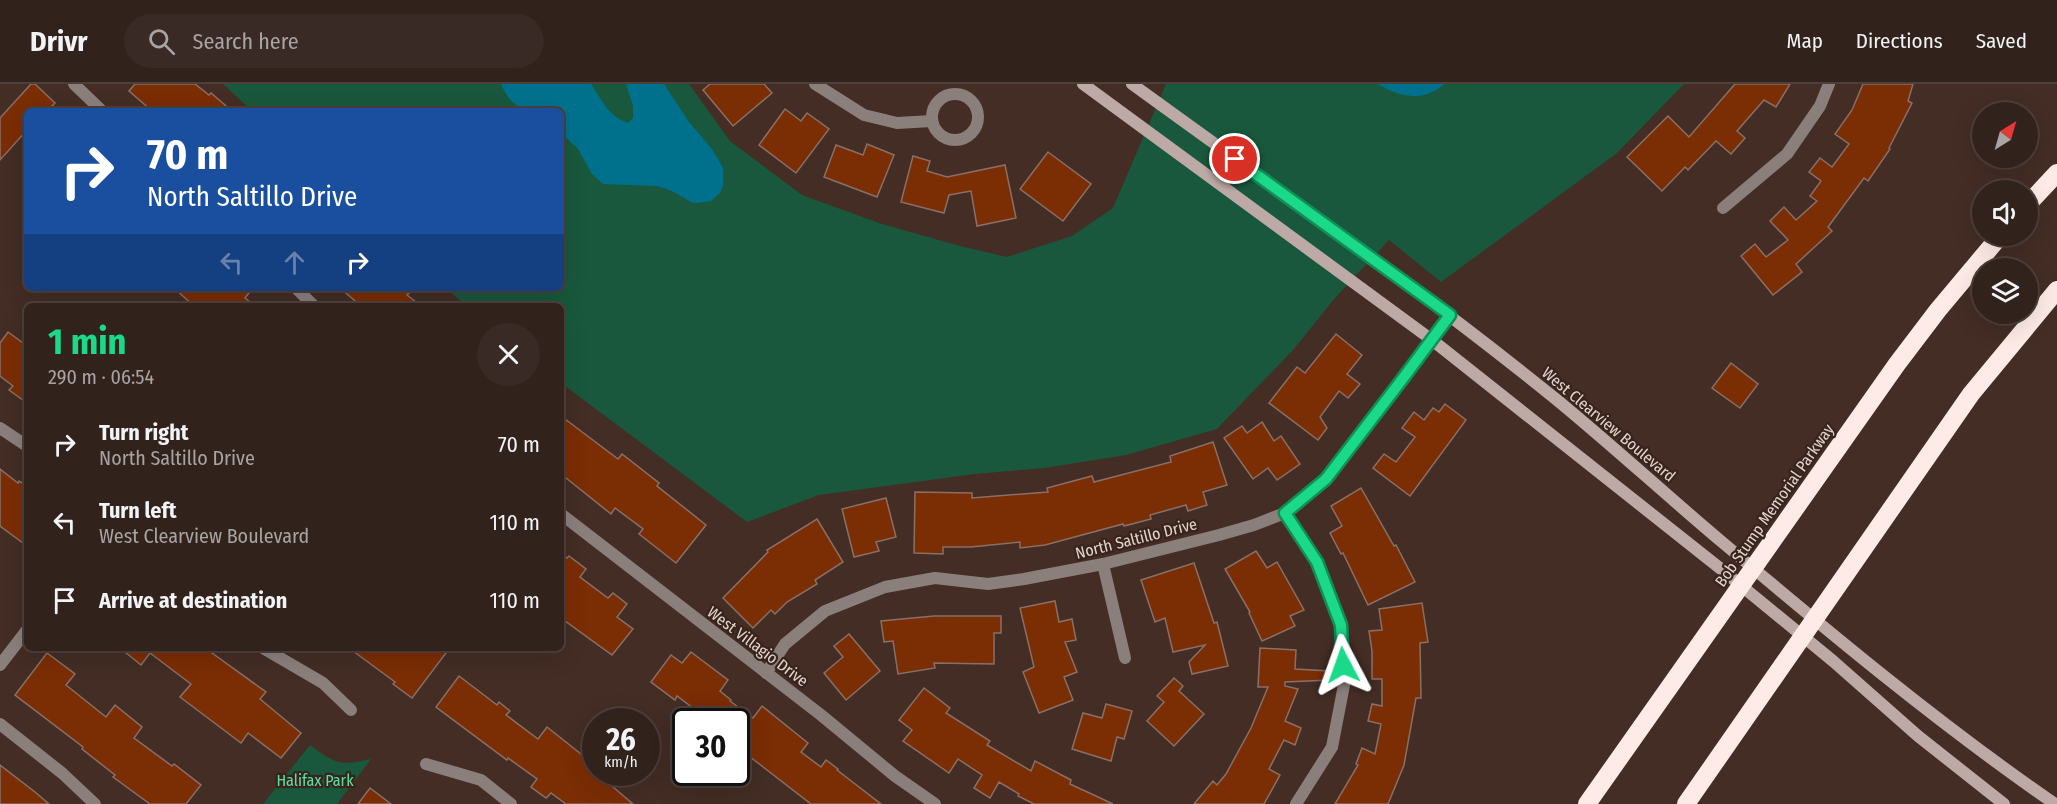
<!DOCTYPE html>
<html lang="en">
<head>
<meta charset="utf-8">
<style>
	:root { --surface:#32221c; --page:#3a2a25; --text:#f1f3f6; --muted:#a8a4a3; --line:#4d3f3b; --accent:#1ad988 }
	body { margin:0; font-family:"Fira Sans Condensed",sans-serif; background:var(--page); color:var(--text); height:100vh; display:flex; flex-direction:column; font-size:22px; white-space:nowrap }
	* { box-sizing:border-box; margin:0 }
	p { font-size:20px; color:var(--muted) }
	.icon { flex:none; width:33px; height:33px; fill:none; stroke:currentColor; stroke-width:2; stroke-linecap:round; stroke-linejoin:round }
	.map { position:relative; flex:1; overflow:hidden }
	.panel { position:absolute; left:24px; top:219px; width:540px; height:348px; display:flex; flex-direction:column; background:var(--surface); border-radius:9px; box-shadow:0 6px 24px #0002,0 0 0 2px var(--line) }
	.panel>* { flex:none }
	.banner { position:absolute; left:24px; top:24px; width:540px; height:183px; border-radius:9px; box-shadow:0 6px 24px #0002,0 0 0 2px var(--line); background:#1a4fa0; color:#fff; overflow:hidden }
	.needle { width:39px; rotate:37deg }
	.controls { position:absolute; left:1972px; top:18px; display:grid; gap:12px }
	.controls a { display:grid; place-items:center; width:66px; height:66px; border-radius:50%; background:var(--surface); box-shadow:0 6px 24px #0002,0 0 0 2px var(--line); font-size:30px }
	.speed { position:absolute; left:582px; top:624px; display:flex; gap:12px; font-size:30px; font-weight:700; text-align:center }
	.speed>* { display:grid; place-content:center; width:78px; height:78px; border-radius:50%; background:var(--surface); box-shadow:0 6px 24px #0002,0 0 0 2px var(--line); line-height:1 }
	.speed small { font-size:15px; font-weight:400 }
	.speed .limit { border:3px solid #111; border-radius:9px; background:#fff; color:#111 }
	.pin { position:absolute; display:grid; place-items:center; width:51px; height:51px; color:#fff; margin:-26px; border:3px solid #fff; border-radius:50%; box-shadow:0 2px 6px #0007 }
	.me { position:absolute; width:66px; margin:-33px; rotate:356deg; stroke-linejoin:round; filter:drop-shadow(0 0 4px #0008) }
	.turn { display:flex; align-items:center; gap:21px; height:126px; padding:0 24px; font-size:27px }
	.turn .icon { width:78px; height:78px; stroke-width:2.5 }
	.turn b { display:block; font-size:42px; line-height:51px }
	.lanes { display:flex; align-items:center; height:57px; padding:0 24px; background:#0003; justify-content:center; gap:30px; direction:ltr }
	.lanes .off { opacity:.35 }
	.round { display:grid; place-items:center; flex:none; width:63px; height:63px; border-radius:32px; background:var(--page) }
	.summary { display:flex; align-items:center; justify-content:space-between; height:102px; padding:0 24px }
	h1 { font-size:36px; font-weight:700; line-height:45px; color:var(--accent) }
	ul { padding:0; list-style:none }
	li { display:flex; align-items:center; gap:18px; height:78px; padding:0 24px }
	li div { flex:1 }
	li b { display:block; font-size:22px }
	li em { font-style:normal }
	header { display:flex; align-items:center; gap:36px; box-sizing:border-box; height:84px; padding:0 30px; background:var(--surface); border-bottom:2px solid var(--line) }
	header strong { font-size:28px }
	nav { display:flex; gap:33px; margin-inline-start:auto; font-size:21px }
	.search { width:420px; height:54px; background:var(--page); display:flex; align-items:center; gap:15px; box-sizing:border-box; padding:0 21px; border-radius:33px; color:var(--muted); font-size:22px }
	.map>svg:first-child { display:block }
	.green { fill:#19583c }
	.water { fill:#00718d }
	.building { fill:#7b2d04; stroke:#897067; stroke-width:1.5 }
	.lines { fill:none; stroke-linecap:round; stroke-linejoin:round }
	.street { stroke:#8b7f7c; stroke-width:12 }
	.secondary { stroke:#bda9a5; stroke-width:12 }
	.highway { stroke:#feebe7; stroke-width:18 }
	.route-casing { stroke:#118d58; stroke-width:15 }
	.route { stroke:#1ad988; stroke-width:10 }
	.labels { text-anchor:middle; stroke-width:4.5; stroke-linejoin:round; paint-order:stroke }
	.street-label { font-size:16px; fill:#e2d4ce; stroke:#38241c }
	.park-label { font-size:16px; fill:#58e0a3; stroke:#38241c }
</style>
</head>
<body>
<header>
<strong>Drivr</strong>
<div class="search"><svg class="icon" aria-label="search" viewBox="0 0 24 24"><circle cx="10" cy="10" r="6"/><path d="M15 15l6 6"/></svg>Search here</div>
<nav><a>Map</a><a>Directions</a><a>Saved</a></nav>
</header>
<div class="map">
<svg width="2057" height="720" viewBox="0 0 2057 720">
	<rect width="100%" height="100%" fill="#432d25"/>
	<g class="green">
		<polygon points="223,0 689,0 730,57 802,111 882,140 960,162 1007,173 1072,152 1113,124 1166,0 1684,0 1617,69 1441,198 1389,156 1335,214 1293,266 1217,345 1126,371 1045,384 975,390 819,411 747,438 561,299 561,222 466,222 446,204 561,204 561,27 252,27"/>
		<path d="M310,661c25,19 31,21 61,14l-34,45h-74z"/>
	</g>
	<g class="water">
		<path d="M501,0h90c11,16 17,32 37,39l5,-5v-12l-7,-22h38l25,38 23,27 11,19v17l-3,8 -9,8 -14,2 -6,-1 -17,-10 -16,-6 -55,-2 -11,-10 -14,-25 -17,-16v-22c-28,0 -47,4 -60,-27z"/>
		<path d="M1378,0h66c-21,19 -44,13 -66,0z"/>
	</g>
	<g class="building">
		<polygon points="31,0 35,0 55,19 47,27 27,27 27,46 0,76 0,34"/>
		<polygon points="135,0 195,0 209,11 211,9 232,27 152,27 129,7"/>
		<polygon points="710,0 764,0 772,9 733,42 703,6"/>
		<polygon points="1735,0 1790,0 1776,23 1764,16 1737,47 1745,54 1731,70 1716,57 1688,86 1685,83 1662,107 1627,73 1668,32 1689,53"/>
		<polygon points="1863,0 1913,0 1908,17 1912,19 1889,64 1890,65 1868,97 1864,94 1828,143 1832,147 1796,180 1802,188 1773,211 1741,172 1755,160 1766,173 1788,156 1770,137 1784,123 1796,136 1817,117 1810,112 1821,97 1809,88 1820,74 1832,83 1849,60 1835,50 1852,26"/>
		<polygon points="785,25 801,37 807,29 829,45 796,89 759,61"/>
		<polygon points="867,60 894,71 877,113 824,93 836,61 863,71"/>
		<polygon points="1048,68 1091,100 1063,137 1020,105"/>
		<polygon points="913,72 930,77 927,87 947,93 1005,81 1016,134 977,142 971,107 949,111 944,129 901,118"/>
		<polygon points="174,204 253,204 245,214 255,222 194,222"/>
		<polygon points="340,204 414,204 407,211 421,222 361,222"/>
		<polygon points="8,248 27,262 27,319 9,306 13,302 0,292 0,259"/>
		<polygon points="1336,250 1362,271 1347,290 1360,300 1348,314 1339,307 1320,333 1327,344 1318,356 1269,319 1297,283 1305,289"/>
		<polygon points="1731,279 1758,300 1740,324 1712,304"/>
		<polygon points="1445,320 1466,336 1410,412 1373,384 1384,370 1396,378 1415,353 1402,344 1414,328 1424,336 1433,324 1439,328"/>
		<polygon points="561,332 618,375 622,370 659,399 657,402 706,441 676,479 639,450 643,445 615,424 611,430 561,390"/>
		<polygon points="1262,338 1274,357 1281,352 1300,380 1277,396 1268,384 1253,395 1224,354 1242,342 1247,349"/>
		<polygon points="1213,358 1227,401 1203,408 1207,421 1188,427 1186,421 1150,431 1151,435 1124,442 1123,440 1045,461 1020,464 1020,458 971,463 943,463 943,470 914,469 915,408 972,409 972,414 1048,408 1047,404 1092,392 1094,398 1171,378 1170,372"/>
		<polygon points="0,385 18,399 19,397 27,402 27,462 0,442"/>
		<polygon points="1361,404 1394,462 1396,461 1415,498 1368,521 1343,469 1341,470 1330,449 1342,442 1331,422"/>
		<polygon points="886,414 896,453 876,458 879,467 854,473 842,425"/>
		<polygon points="817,435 843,478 815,496 817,500 787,518 775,530 771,526 753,544 723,514 768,468 767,466"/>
		<polygon points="1256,467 1267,484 1277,478 1304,526 1290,532 1295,542 1262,557 1249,529 1250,528 1225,485"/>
		<polygon points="561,469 567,474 569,472 586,485 580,493 608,514 613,509 627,520 617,533 633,545 612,571 561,534"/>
		<polygon points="1194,479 1214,539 1217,538 1228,582 1192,590 1189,578 1205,561 1173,568 1165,534 1155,538 1141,496"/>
		<polygon points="1055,517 1059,538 1072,535 1076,556 1065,558 1077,588 1064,593 1073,616 1039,629 1023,588 1034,583 1020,524"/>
		<polygon points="1422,519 1428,558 1420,559 1421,614 1416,614 1404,681 1388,720 1335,720 1358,681 1356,680 1362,664 1375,670 1381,640 1368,637 1372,620 1382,622 1382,595 1372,595 1372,567 1369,547 1382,546 1379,525"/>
		<polygon points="934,532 1001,532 1001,549 994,549 994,580 934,579 935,584 898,590 893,557 884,558 881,537"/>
		<polygon points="849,550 880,587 846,616 824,589 843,573 834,562"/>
		<polygon points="120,564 205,564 266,608 260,615 301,649 281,674 248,649 241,659 180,613 191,600 150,569 141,581"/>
		<polygon points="349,564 439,564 446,569 412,614 393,600 395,598"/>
		<polygon points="1260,564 1296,566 1295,585 1330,587 1330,596 1285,598 1285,602 1298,605 1285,637 1301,644 1295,661 1284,656 1269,685 1280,691 1264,720 1194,720 1213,697 1217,701 1226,690 1251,644 1268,603 1258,603"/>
		<polygon points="691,568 728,596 720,607 731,616 730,617 753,634 762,622 808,659 801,668 821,683 826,676 838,685 837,686 881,720 811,720 736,662 736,638 691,638 698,628 677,612 675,616 651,598 671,571 682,579"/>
		<polygon points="47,569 75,590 66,601 106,633 115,621 142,643 134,654 172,682 174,680 201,701 186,720 150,720 113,693 115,691 82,665 83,663 15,611"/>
		<polygon points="459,592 497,621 499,618 510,627 506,631 538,655 547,643 596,682 596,688 613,688 606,697 633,720 566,720 551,709 546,714 531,703 537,695 508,674 507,676 436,623"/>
		<polygon points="1174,594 1183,602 1179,607 1204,630 1174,662 1147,637 1164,618 1157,612"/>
		<polygon points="924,604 950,624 946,629 990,657 987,661 1031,687 1035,677 1071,696 1070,700 1113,720 1034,720 1018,712 1019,710 999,698 990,714 974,704 982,691 958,675 949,689 903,657 912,646 899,636"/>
		<polygon points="1106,620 1132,627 1124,655 1117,653 1111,677 1072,665 1083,629 1102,634"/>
		<polygon points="0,681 35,708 49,720 0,720"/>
		<polygon points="370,704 391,720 358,720"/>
	</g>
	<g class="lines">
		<g class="street">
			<polyline points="74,0 102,27"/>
			<polyline points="815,0 864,31 897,39 932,37"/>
			<circle cx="955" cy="33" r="23"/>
			<polyline points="1723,124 1787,70 1820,22 1829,0"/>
			<polyline points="296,204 314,222"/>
			<polyline points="0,344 27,362"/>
			<polyline points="1285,429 1317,478 1341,541 1344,601 1332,663 1296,720"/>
			<polyline points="561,430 821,631 895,692 935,720"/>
			<polyline points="1103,480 1125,574"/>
			<polyline points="263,564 323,599 351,626"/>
			<polyline points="0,581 27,546"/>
			<polyline points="766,589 785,560 825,527 885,503 935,494 988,500 1024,495 1103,480 1219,451 1254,441 1285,429 1326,395 1404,293 1450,231"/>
			<polyline points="0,640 62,689 95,720"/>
			<polyline points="426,680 481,696 511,720"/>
		</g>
		<g class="secondary">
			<polyline points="1083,0 1432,256 1721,485 1833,577 1918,652 2004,720"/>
			<path d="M1132,0c143,104 288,205 425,316 56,46 109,95 165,142 108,91 217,182 333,262"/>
		</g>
		<g class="highway">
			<polyline points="2028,120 2057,89"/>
			<polyline points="1587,720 1897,280 1938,226 2000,152"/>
			<polyline points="1686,720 1971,310 2057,206"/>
		</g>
	</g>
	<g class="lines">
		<g class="route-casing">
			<polyline id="route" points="1235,75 1450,231 1404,293 1326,395 1285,429 1317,478 1341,541 1343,581"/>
		</g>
		<use href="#route" class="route"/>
	</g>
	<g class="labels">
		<g class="street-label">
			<text transform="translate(1609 340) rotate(40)" y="6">West Clearview Boulevard</text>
			<text transform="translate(1774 421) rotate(-55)" y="6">Bob Stump Memorial Parkway</text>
			<text transform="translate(1136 454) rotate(-14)" y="6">North Saltillo Drive</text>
			<text transform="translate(758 562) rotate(37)" y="6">West Villagio Drive</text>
		</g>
		<g class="park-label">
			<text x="315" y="702">Halifax Park</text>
		</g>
	</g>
</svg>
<div class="controls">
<a><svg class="needle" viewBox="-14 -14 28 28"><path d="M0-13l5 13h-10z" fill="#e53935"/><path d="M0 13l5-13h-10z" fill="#a8a4a3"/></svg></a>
<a><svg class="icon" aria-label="sound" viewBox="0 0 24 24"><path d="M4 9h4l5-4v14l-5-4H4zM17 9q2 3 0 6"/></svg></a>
<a><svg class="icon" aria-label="layers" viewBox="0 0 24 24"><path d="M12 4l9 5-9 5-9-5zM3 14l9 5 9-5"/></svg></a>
</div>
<div class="speed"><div>26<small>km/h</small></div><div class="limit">30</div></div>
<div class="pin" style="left:1235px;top:75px;background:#d93025"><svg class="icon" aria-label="arrive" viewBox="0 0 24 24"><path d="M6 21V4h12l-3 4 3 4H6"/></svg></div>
<svg class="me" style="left:1343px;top:581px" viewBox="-20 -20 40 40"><path d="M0-17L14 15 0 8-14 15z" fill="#1ad988" stroke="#fff" stroke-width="4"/></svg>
<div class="banner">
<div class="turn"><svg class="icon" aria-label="right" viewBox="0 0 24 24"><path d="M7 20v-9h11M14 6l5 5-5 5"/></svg><div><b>70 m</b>North Saltillo Drive</div></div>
<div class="lanes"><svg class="icon off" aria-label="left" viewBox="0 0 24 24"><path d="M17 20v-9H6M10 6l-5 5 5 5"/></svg><svg class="icon off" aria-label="ahead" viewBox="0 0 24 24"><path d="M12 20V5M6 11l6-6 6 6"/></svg><svg class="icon" aria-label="right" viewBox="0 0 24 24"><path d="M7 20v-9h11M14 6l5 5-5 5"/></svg></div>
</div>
<section class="panel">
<div class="summary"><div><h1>1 min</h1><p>290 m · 06:54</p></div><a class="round"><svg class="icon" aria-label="close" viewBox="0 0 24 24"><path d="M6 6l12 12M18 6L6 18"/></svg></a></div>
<ul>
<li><svg class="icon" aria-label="right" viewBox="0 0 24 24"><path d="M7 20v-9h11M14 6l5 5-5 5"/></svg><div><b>Turn right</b><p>North Saltillo Drive</p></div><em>70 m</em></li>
<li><svg class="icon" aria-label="left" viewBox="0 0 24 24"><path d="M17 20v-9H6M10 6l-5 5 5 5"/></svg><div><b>Turn left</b><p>West Clearview Boulevard</p></div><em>110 m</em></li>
<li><svg class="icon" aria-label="arrive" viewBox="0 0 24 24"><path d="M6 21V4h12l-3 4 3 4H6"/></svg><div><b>Arrive at destination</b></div><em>110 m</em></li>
</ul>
</section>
</div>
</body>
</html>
